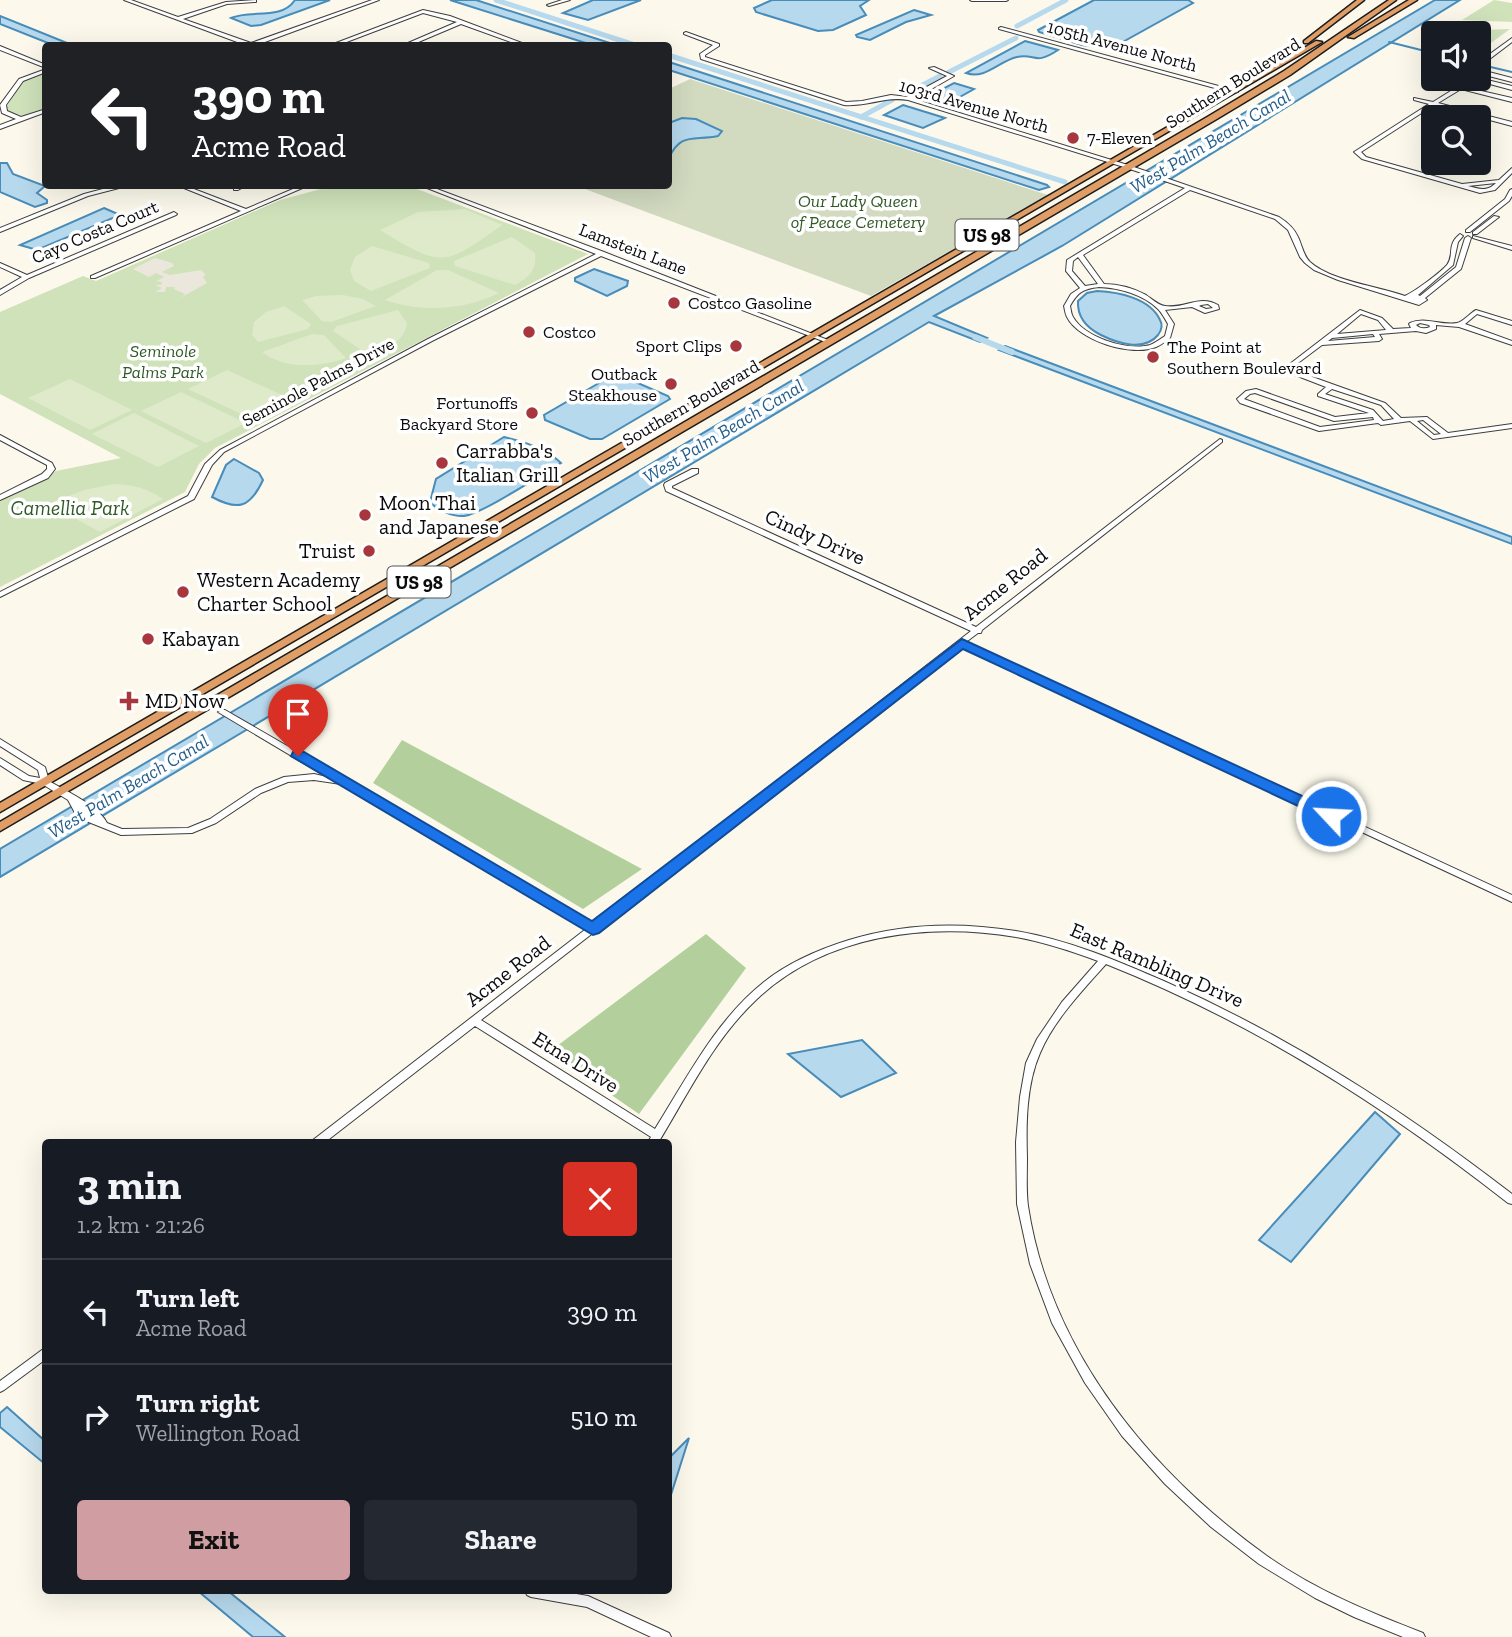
<!DOCTYPE html>
<html lang="en">
<head>
<meta charset="utf-8">
<style>
	:root { --surface:#171b24; --page:#242831; --text:#f1f3f6; --muted:#9ea1a6; --line:#363941; --accent:#d09ea2 }
	body { margin:0; font-family:"Zilla Slab",serif; background:var(--page); color:var(--text); height:100vh; display:flex; flex-direction:column; font-size:26px; white-space:nowrap }
	* { box-sizing:border-box; margin:0 }
	p { font-size:23px; color:var(--muted) }
	.icon { flex:none; width:38px; height:38px; fill:none; stroke:currentColor; stroke-width:2; stroke-linecap:round; stroke-linejoin:round }
	.map { position:relative; flex:1; overflow:hidden }
	.side { position:absolute; left:42px; top:1139px; width:630px; height:455px; display:flex; flex-direction:column; background:var(--surface); border-radius:7px; box-shadow:0 7px 28px #0002 }
	.side>* { flex:none }
	.guide { position:absolute; left:42px; top:42px; width:630px; height:147px; border-radius:7px; box-shadow:0 7px 28px #0002; background:#202124; color:#fff; overflow:hidden }
	.tools { position:absolute; left:1421px; top:21px; display:grid; gap:14px }
	.tools a { display:grid; place-items:center; width:70px; height:70px; border-radius:7px; background:var(--surface); box-shadow:0 7px 28px #0002; font-size:35px }
	.pin { position:absolute; display:grid; place-items:center; width:60px; height:60px; color:#fff; margin:-72px -30px; border-radius:50% 50% 50% 0; rotate:-45deg; box-shadow:0 0 7px #0007 }
	.pin .icon { rotate:45deg }
	.me { position:absolute; width:77px; margin:-38px; rotate:295deg; stroke-linejoin:round; filter:drop-shadow(0 0 5px #0008) }
	.turn { display:flex; align-items:center; gap:24px; height:147px; padding:0 35px; font-size:32px }
	.turn .icon { width:91px; height:91px; stroke-width:2.5 }
	.turn b { display:block; font-size:49px; line-height:60px }
	.round { display:grid; place-items:center; flex:none; width:74px; height:74px; border-radius:7px; background:var(--page) }
	.summary { display:flex; align-items:center; justify-content:space-between; height:119px; padding:0 35px }
	h1 { font-size:42px; font-weight:700; line-height:52px }
	.cta { display:flex; gap:14px; margin-top:auto; padding:14px 35px }
	.cta a { flex:1; height:80px; border-radius:7px; background:var(--accent); color:#111; font-size:28px; font-weight:700; line-height:80px; text-align:center }
	.cta a+a { background:var(--page); color:var(--text) }
	ul { padding:0; list-style:none }
	li { display:flex; align-items:center; gap:21px; height:105px; padding:0 35px; border-top:2px solid var(--line) }
	li div { flex:1 }
	li b { display:block; font-size:26px }
	li em { font-style:normal }
	.map>svg:first-child { display:block }
	.green { fill:#cfe2ba }
	.forest { fill:#b3d09c }
	.cemetery { fill:#d2dbc0 }
	.pitch { fill:#dfeacb }
	.plaza { fill:#ebe7dc }
	.water { fill:#b7d9ed; stroke:#488cba; stroke-width:2 }
	.lines { fill:none; stroke-linecap:round; stroke-linejoin:round }
	.stream { stroke:#488cba; stroke-width:2 }
	.canal-far1 { stroke:#b7d9ed; stroke-width:5 }
	.canal { stroke:#b7d9ed; stroke-width:6 }
	.minor-casing { stroke:#3e3e3e; stroke-width:2 }
	.highway-casing { stroke:#1c1c1c; stroke-width:3 }
	.minor { fill:#fff; fill-rule:evenodd }
	.highway { fill:#e09e66; fill-rule:evenodd }
	.route { fill:#1a73e8; stroke:#114b97; stroke-width:2 }
	.poi-dot { fill:#a7373c; stroke:#fff; stroke-width:2.5 }
	.labels { text-anchor:middle; stroke-width:7; stroke-linejoin:round; paint-order:stroke }
	.far-street-label { font-size:18px; fill:#0b0b0b; stroke:#fff }
	.far-poi-label { font-size:18px; fill:#0b0b0b; stroke:#fff; text-anchor:start }
	.far-park-label { font-size:18px; font-style:italic; fill:#305925; stroke:#fff }
	.far-water-label { font-size:19px; font-style:italic; fill:#265f8b; stroke:#fff }
	.shield { fill:#fff; stroke:#545454; stroke-width:2 }
	.shield-label { font-size:19px; font-weight:bold; fill:#0b0b0b }
	.poi-label { font-size:21px; fill:#0b0b0b; stroke:#fff; text-anchor:start }
	.park-label { font-size:21px; font-style:italic; fill:#305925; stroke:#fff }
	.street-label { font-size:21px; fill:#0b0b0b; stroke:#fff }
</style>
</head>
<body>
<div class="map">
<svg width="1512" height="1637" viewBox="0 0 1512 1637">
	<rect width="100%" height="100%" fill="#fcf9ec"/>
	<g class="green">
		<polygon points="1494,0 1512,3 1512,22 1462,20"/>
		<polygon points="1451,26 1479,30 1510,29 1484,48 1479,47 1479,33 1439,33"/>
		<polygon points="45,71 45,108 23,116 5,110 22,82"/>
		<polygon points="332,186 409,186 588,254 215,448 199,464 185,492 0,587 0,501 56,471 121,458 0,394 0,312 83,276 96,281 280,200"/>
	</g>
	<g class="forest">
		<polygon points="402,740 642,869 583,909 373,783"/>
		<polygon points="706,934 746,968 639,1114 549,1052"/>
	</g>
	<polygon class="cemetery" points="690,79 1048,195 871,296 577,186 668,186 669,89"/>
	<g class="pitch">
		<path d="M465,209l37,16c-58,42 -60,43 -122,5l38,-18z"/>
		<path d="M512,237l23,16c2,17 -6,24 -20,32l-60,-19 -1,-5z"/>
		<polygon points="372,246 429,263 430,268 371,291 354,281 350,270 355,257"/>
		<path d="M437,270h11l51,23c-34,17 -77,20 -114,7z"/>
		<polygon points="343,295 363,299 376,306 331,322 322,321 302,300 316,296"/>
		<polygon points="284,306 311,324 308,329 258,342 252,335 254,322 266,312"/>
		<path d="M398,310l9,13c-2,19 -21,26 -37,33l-37,-25 4,-5z"/>
		<path d="M312,334l12,1 22,23c-26,9 -61,12 -84,-6z"/>
		<polygon points="227,370 293,400 254,420 188,389"/>
		<polygon points="70,379 132,410 90,430 28,398"/>
		<polygon points="181,392 246,423 206,443 141,411"/>
		<polygon points="134,413 199,446 158,467 92,434"/>
		<path d="M114,484c20,1 33,4 49,15l-63,33 -52,-28 36,-14z"/>
	</g>
	<polygon class="plaza" points="155,258 172,263 174,266 162,272 170,275 201,270 206,275 203,277 207,283 180,298 185,294 174,289 175,287 166,287 165,292 155,292 162,288 155,285 161,285 162,282 156,281 164,277 156,273 149,277 133,269"/>
	<g class="water">
		<path d="M295,0h35l-69,25 -10,1 -20,-8c19,-9 50,3 64,-18z"/>
		<polygon points="450,0 476,0 616,45 592,45"/>
		<polygon points="593,0 641,0 588,20 563,13"/>
		<polygon points="772,0 869,0 860,6 866,15 833,30 818,31 756,12 754,8"/>
		<polygon points="1094,0 1188,0 1193,3 1110,49 1082,45 1039,32 1038,30"/>
		<polygon points="1435,0 1460,0 1062,246 934,316 987,338 980,342 929,322 0,877 0,849"/>
		<polygon points="914,10 931,15 906,22 870,40 857,37 856,35"/>
		<polygon points="0,16 72,45 53,45 0,24"/>
		<path d="M1025,41l33,9c-24,16 -22,3 -41,7 -18,4 -32,23 -51,16z"/>
		<polygon points="669,62 1047,185 1049,187 1039,190 669,70"/>
		<polygon points="954,83 974,89 949,103 927,97"/>
		<polygon points="903,105 945,118 923,128 884,115"/>
		<path d="M682,118l14,1 26,12 -4,5c-25,5 -37,-4 -49,22v-35z"/>
		<polygon points="0,163 7,163 13,174 45,186 37,193 47,200 47,203 35,207 0,192"/>
		<polygon points="104,208 120,215 37,250 20,245"/>
		<polygon points="594,269 628,281 627,286 607,296 575,281 575,278"/>
		<path d="M1097,291c21,1 53,7 63,29 3,5 1,11 -2,15 -14,17 -41,8 -57,0 -14,-7 -24,-17 -23,-34l9,-8z"/>
		<polygon points="1005,346 1512,537 1512,544 999,350"/>
		<polygon points="606,379 631,380 668,396 670,399 602,439 590,439 545,420 544,415"/>
		<path d="M504,437c18,4 43,12 57,26 -19,11 -79,51 -97,53 -11,1 -27,-6 -34,-14l6,-23z"/>
		<path d="M234,459l25,14 4,7c-13,28 -25,31 -51,17l14,-32z"/>
		<polygon points="862,1040 896,1073 841,1097 788,1054"/>
		<polygon points="1375,1112 1400,1134 1291,1262 1259,1240"/>
		<polygon points="7,1407 45,1441 45,1464 0,1427 0,1413"/>
		<polygon points="689,1438 669,1501 669,1458"/>
		<polygon points="198,1591 228,1591 285,1637 253,1637"/>
	</g>
	<g class="lines">
		<g class="stream">
			<polyline points="1389,42 1433,53"/>
			<polyline points="1482,65 1512,72"/>
		</g>
		<g class="canal-far1">
			<polyline points="496,0 638,46"/>
			<polyline points="1017,26 1066,0"/>
			<polyline points="668,55 1065,182"/>
			<polyline points="949,72 1016,38"/>
			<polyline points="907,93 940,76"/>
			<polyline points="861,117 892,100"/>
		</g>
		<polyline class="canal" points="975,337 1012,352"/>
		<g class="minor-casing">
			<g id="minor">
				<polygon points="124,0 131,0 178,17 226,2 256,0 256,2 254,2 227,4 183,19 251,43 372,0 379,0 254,46 248,46"/>
				<polygon points="562,0 570,0 549,6 547,5"/>
				<polygon points="970,0 1008,0 1006,1 972,1"/>
				<polygon points="423,10 450,16 530,46 522,46 461,24 409,46 401,46 457,22 423,13 336,46 328,46"/>
				<polygon points="1001,27 1237,91 1238,92 1233,93 999,29 999,28"/>
				<path d="M686,32l33,12v2l-14,9v2l141,45 16,-1 29,-6 17,2 39,-21 -18,-8 5,-1 20,9 -40,23 217,67 148,51c8,5 15,11 19,20 4,8 5,18 12,25 21,19 67,24 95,34 9,-4 35,-23 42,-31 8,-11 -1,-20 13,-31l3,2 -5,6 -5,23 -35,30 2,1 36,-29 9,-29 3,-2 3,2 -10,31 -36,29 2,2 -8,5 -81,-25 -24,-10 -9,-7 -5,-6 -12,-27 -13,-11 -85,-29 -107,65 21,29c15,0 29,4 42,11 6,4 12,10 19,11 20,3 35,-12 53,-1l1,4 -14,4 -13,-6 -27,3 9,14 -4,14c-4,3 -9,7 -14,9 -24,10 -77,-6 -89,-30 -2,-4 -2,-7 -3,-11l7,-12 9,-6 -14,-17 1,-11 118,-72 -58,-20 -219,-68c-23,-4 -41,7 -64,5l-143,-46 -1,-5 13,-9 -29,-11v-1zM1078,257l20,27 -13,2 -13,-15 1,-10zM1099,287c20,1 44,7 59,22 4,4 7,10 10,15l-3,12c-5,3 -10,7 -15,9 -22,6 -65,-7 -77,-28 -2,-3 -2,-7 -3,-11 8,-14 13,-17 29,-19zM1208,304l5,4 -7,1 -7,-3 2,-1z"/>
				<polygon points="1512,38 1512,42 1487,61 1483,61 1483,59"/>
				<polygon points="0,46 46,65 46,68 0,50"/>
				<polygon points="46,69 46,72 23,81 6,105 7,111 21,117 46,109 46,112 0,129 0,125 16,119 2,113 0,105 19,79"/>
				<polygon points="1485,71 1512,78 1512,82 1485,75 1479,76 1479,73"/>
				<path d="M1479,78l33,8v4l-37,-10 -11,7 48,11v4l-51,-13 -23,14 74,19v4l-78,-21 -73,47 5,5 96,27 37,-4 13,-12v5l-17,17 -15,3 -118,-34 -8,-7 75,-48 -15,-4v-2l19,4 37,-23zM1496,183c-9,9 -17,6 -28,3z"/>
				<polygon points="46,156 46,163 43,161 43,158"/>
				<polygon points="114,186 144,186 141,188 119,188 88,196 0,232 0,228 84,194"/>
				<polygon points="179,186 186,186 246,209 300,186 307,186 95,278 91,278 91,276 241,211"/>
				<polygon points="239,186 245,186 238,190 234,190 234,188"/>
				<polygon points="422,186 429,186 604,252 833,342 830,344 828,343 601,256 432,341 224,452 212,465 194,499 0,597 0,592 188,496 205,464 220,450 428,339 596,254"/>
				<polygon points="1512,189 1512,196 1509,201 1470,232 1466,232 1466,230 1505,199 1510,190"/>
				<polygon points="174,212 177,214 176,215 29,278 0,295 0,290 22,277 0,267 0,263 27,275"/>
				<polygon points="1494,216 1499,217 1477,234 1473,234 1473,232"/>
				<polygon points="1473,236 1512,246 1512,250 1473,238"/>
				<path d="M1360,310l22,8 11,11 18,-1 -2,-4 1,-1c15,-7 31,3 47,0 6,-1 13,-10 19,-13l36,11v4l-35,-11 -12,10 47,17v4l-53,-18 -23,-2v4l-10,4 -10,-2 -37,3 3,5 -3,2 -57,4 -32,24 95,34 16,15 26,-1 21,16 64,-9v4l-79,11 -23,-18 -29,4 -3,-2 -59,8 -79,-28 -3,-4 1,-1 8,-7 10,-2 79,28 34,-4 -51,-17v-2l8,-7 -44,-17zM1361,314l17,6 8,10 -49,4zM1420,323l9,2 1,2c-5,2 -10,2 -14,-2zM1373,334l2,3 -47,4 4,-3zM1332,389l49,16 13,14 -11,2 -10,-11 -48,-16zM1255,393l79,28 39,-4 1,3 -54,7 -76,-28 6,-5zM1423,420l18,14 -7,1 -17,-14z"/>
				<polygon points="0,435 52,463 55,469 48,478 0,500 0,495 42,474 47,469 47,465 0,440"/>
				<path d="M1220,439l2,1v2l-240,188 -1,3h-3l-12,9 546,253v7l-550,-256 -481,374 174,109c32,-51 61,-109 109,-147 25,-20 56,-33 85,-42 55,-17 111,-18 167,-9 53,9 102,30 150,51 126,56 237,128 346,212v10l-4,-1c-125,-98 -254,-180 -402,-239 -24,27 -52,56 -66,89 -14,32 -14,71 -13,105 0,16 -1,32 1,48 22,145 122,266 239,350 48,34 102,56 156,77l2,4h-22l-49,-20 -39,-19 -56,-34 -48,-37 -46,-43 -43,-48 -37,-53 -33,-60 -22,-59 -13,-60 -1,-62 4,-45 6,-34 11,-24 25,-37 36,-41c-27,-10 -54,-19 -82,-24 -89,-15 -191,-2 -259,62 -43,40 -69,95 -99,144h-11l4,-6 -176,-111 -151,117h-12l1,-3 273,-211 -245,-145 -27,-4 -26,2 -27,11 -45,30 -24,10 -71,2 -35,-14 -11,-8 -7,-13 -26,-16 -19,-4 -23,-15v-7l29,18 11,2 -2,-8 -38,-24v-7l45,28 4,14c17,10 50,25 58,42l15,6 66,-1 22,-9 45,-30 29,-12 30,-3 13,3 -109,-65 4,-2h3l114,66 1,3 6,1 246,145 379,-294 -305,-140 -2,-6 1,-2 27,-14h6v4l-26,13v2l304,139z"/>
				<polygon points="46,1347 46,1359 4,1390 0,1392 0,1381"/>
				<polygon points="525,1591 559,1591 588,1596 669,1633 671,1637 651,1637 587,1607 531,1597 527,1595"/>
			</g>
		</g>
		<g class="highway-casing">
			<g id="highway">
				<polygon points="1357,0 1364,0 1308,43 1304,43 1304,41"/>
				<polygon points="1389,0 1396,0 1290,75 1215,120 0,831 0,822 1209,116 1284,71"/>
				<polygon points="1409,0 1417,0 1354,38 1348,37"/>
				<polygon points="1316,41 1322,42 0,812 0,803"/>
			</g>
		</g>
		<use href="#minor" class="minor"/>
		<use href="#highway" class="highway"/>
	</g>
	<polygon class="route" points="962,639 1337,812 1339,816 1331,821 1326,819 963,649 599,933 593,935 291,756 293,752 304,752 592,921"/>
	<g class="poi-dot">
		<circle cx="1073" cy="138" r="7"/>
		<circle cx="674" cy="303" r="7"/>
		<circle cx="529" cy="332" r="7"/>
		<circle cx="736" cy="346" r="7"/>
		<circle cx="1153" cy="357" r="7"/>
		<circle cx="671" cy="384" r="7"/>
		<circle cx="532" cy="413" r="7"/>
		<circle cx="442" cy="463" r="7"/>
		<circle cx="365" cy="515" r="7"/>
		<circle cx="369" cy="551" r="7"/>
		<circle cx="183" cy="592" r="7"/>
		<circle cx="148" cy="639" r="7"/>
		<path d="M125.5 690.5h7v7h7v7h-7v7h-7v-7h-7v-7h7z"/>
	</g>
	<g class="labels">
		<g class="far-street-label">
			<text transform="translate(1122 46) rotate(15)" y="6">105th Avenue North</text>
			<text transform="translate(1233 83) rotate(-32)" y="6">Southern Boulevard</text>
			<text transform="translate(974 106) rotate(16)" y="6">103rd Avenue North</text>
			<text transform="translate(95 232) rotate(-23)" y="6">Cayo Costa Court</text>
			<text transform="translate(633 249) rotate(21)" y="6">Lamstein Lane</text>
			<text transform="translate(318 382) rotate(-28)" y="6">Seminole Palms Drive</text>
			<text transform="translate(691 403) rotate(-30)" y="6">Southern Boulevard</text>
		</g>
		<g class="far-poi-label">
			<text x="1087" y="144">7-Eleven</text>
			<text x="688" y="309">Costco Gasoline</text>
			<text x="543" y="338">Costco</text>
			<text x="722" y="352" text-anchor="end">Sport Clips</text>
			<text x="1167" y="353">The Point at<tspan x="1167" dy="21">Southern Boulevard</tspan></text>
			<text x="657" y="380" text-anchor="end">Outback<tspan x="657" dy="21">Steakhouse</tspan></text>
			<text x="518" y="409" text-anchor="end">Fortunoffs<tspan x="518" dy="21">Backyard Store</tspan></text>
		</g>
		<g class="far-park-label">
			<text x="858" y="207">Our Lady Queen<tspan x="858" dy="21">of Peace Cemetery</tspan></text>
			<text x="163" y="357">Seminole<tspan x="163" dy="21">Palms Park</tspan></text>
		</g>
		<g class="far-water-label">
			<text transform="translate(1210 141) rotate(-31)" y="7">West Palm Beach Canal</text>
			<text transform="translate(723 431) rotate(-31)" y="7">West Palm Beach Canal</text>
			<text transform="translate(128 786) rotate(-31)" y="7">West Palm Beach Canal</text>
		</g>
		<g class="shield">
			<rect x="955.5" y="219.5" width="63" height="31" rx="5"/>
			<rect x="387.5" y="566.5" width="63" height="31" rx="5"/>
		</g>
		<g class="shield-label">
			<text x="987" y="242">US 98</text>
			<text x="419" y="589">US 98</text>
		</g>
		<g class="poi-label">
			<text x="456" y="458">Carrabba's<tspan x="456" dy="24">Italian Grill</tspan></text>
			<text x="379" y="510">Moon Thai<tspan x="379" dy="24">and Japanese</tspan></text>
			<text x="355" y="558" text-anchor="end">Truist</text>
			<text x="197" y="587">Western Academy<tspan x="197" dy="24">Charter School</tspan></text>
			<text x="162" y="646">Kabayan</text>
			<text x="145" y="708">MD Now</text>
		</g>
		<g class="park-label">
			<text x="70" y="515">Camellia Park</text>
		</g>
		<g class="street-label">
			<text transform="translate(815 537) rotate(24)" y="7">Cindy Drive</text>
			<text transform="translate(1005 584) rotate(-39)" y="7">Acme Road</text>
			<text transform="translate(1157 965) rotate(23)" y="7">East Rambling Drive</text>
			<text transform="translate(508 971) rotate(-38)" y="7">Acme Road</text>
			<text transform="translate(576 1062) rotate(32)" y="7">Etna Drive</text>
		</g>
	</g>
</svg>
<div class="tools">
<a><svg class="icon" aria-label="sound" viewBox="0 0 24 24"><path d="M4 9h4l5-4v14l-5-4H4zM17 9q2 3 0 6"/></svg></a>
<a><svg class="icon" aria-label="search" viewBox="0 0 24 24"><circle cx="10" cy="10" r="6"/><path d="M15 15l6 6"/></svg></a>
</div>
<div class="pin" style="left:298px;top:756px;background:#d93025"><svg class="icon" aria-label="arrive" viewBox="0 0 24 24"><path d="M6 21V4h12l-3 4 3 4H6"/></svg></div>
<svg class="me" style="left:1331px;top:816px" viewBox="-20 -20 40 40"><circle r="17" fill="#1a73e8" stroke="#fff" stroke-width="3"/><path d="M0-11L8 9 0 5-8 9z" fill="#fff"/></svg>
<div class="guide">
<div class="turn"><svg class="icon" aria-label="left" viewBox="0 0 24 24"><path d="M17 20v-9H6M10 6l-5 5 5 5"/></svg><div><b>390 m</b>Acme Road</div></div>
</div>
<section class="side">
<div class="summary"><div><h1>3 min</h1><p>1.2 km · 21:26</p></div><a class="round" style="background:#d93025;color:#fff"><svg class="icon" aria-label="close" viewBox="0 0 24 24"><path d="M6 6l12 12M18 6L6 18"/></svg></a></div>
<ul>
<li><svg class="icon" aria-label="left" viewBox="0 0 24 24"><path d="M17 20v-9H6M10 6l-5 5 5 5"/></svg><div><b>Turn left</b><p>Acme Road</p></div><em>390 m</em></li>
<li><svg class="icon" aria-label="right" viewBox="0 0 24 24"><path d="M7 20v-9h11M14 6l5 5-5 5"/></svg><div><b>Turn right</b><p>Wellington Road</p></div><em>510 m</em></li>
</ul>
<div class="cta"><a>Exit</a><a>Share</a></div>
</section>
</div>
</body>
</html>
